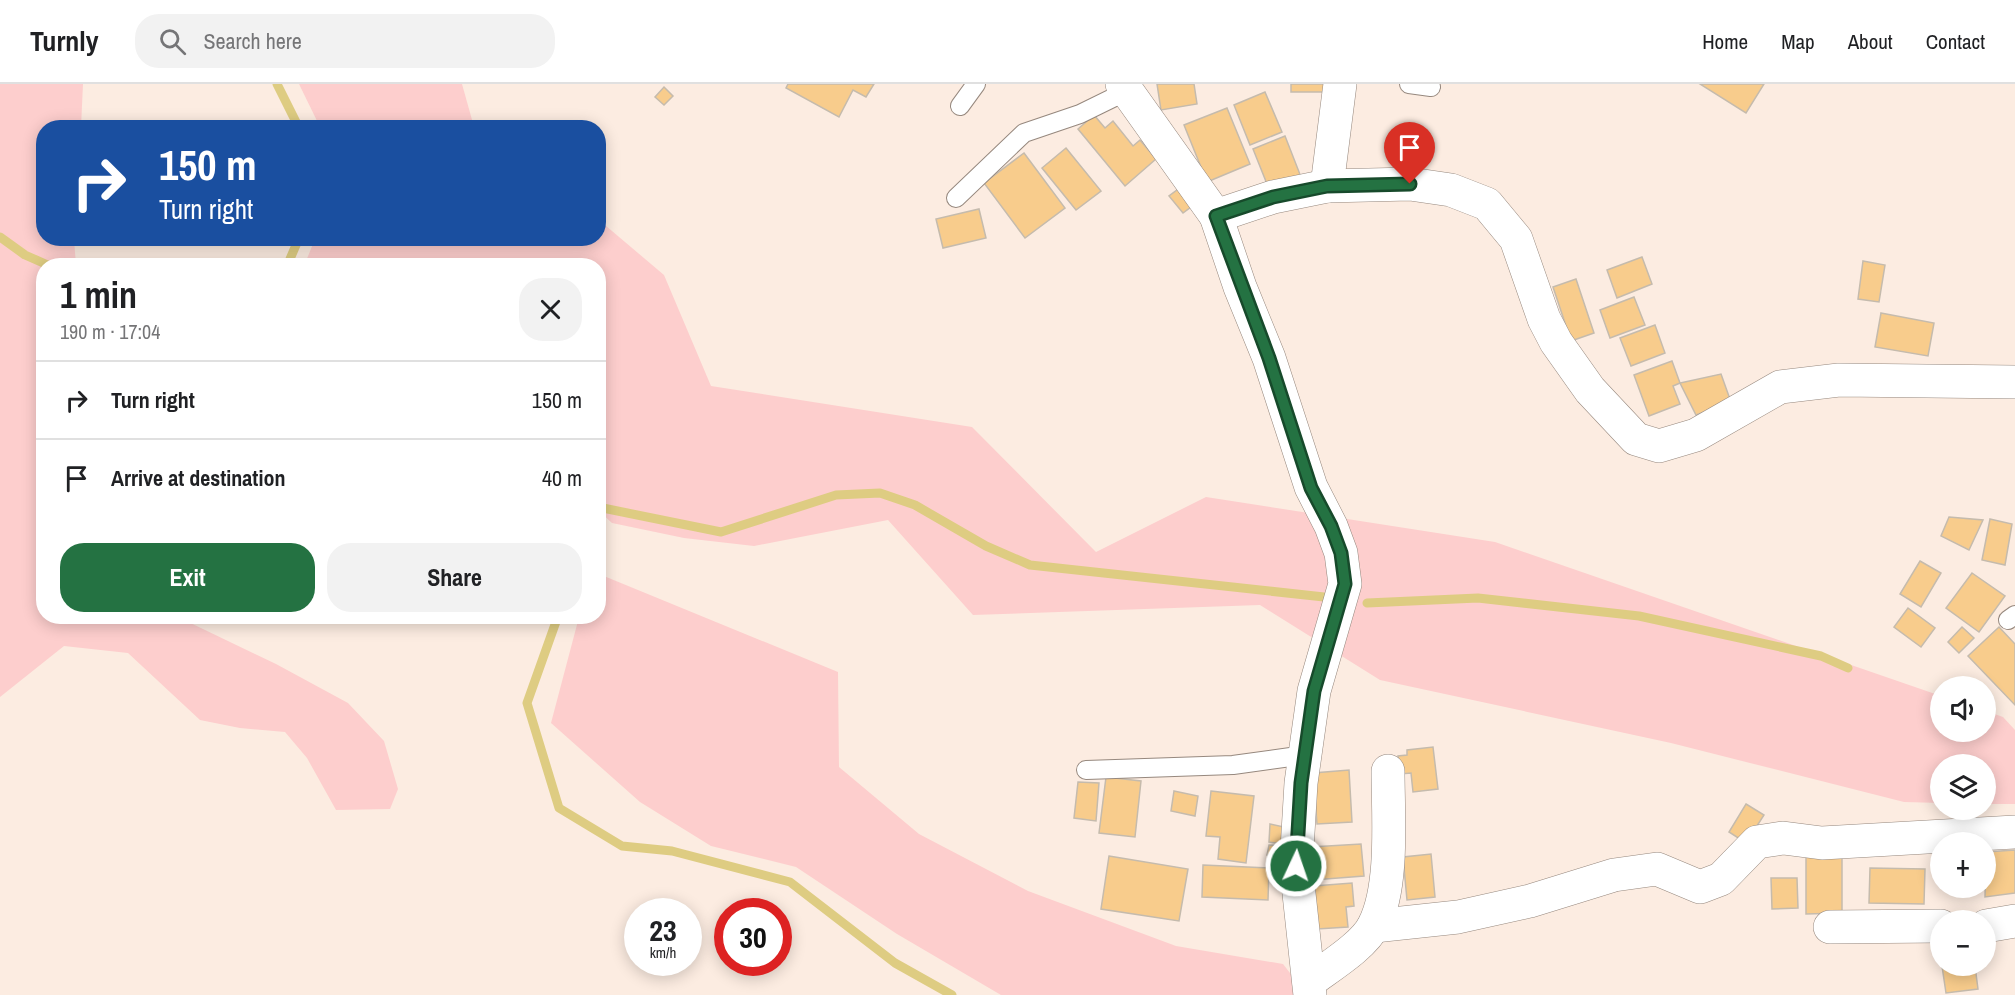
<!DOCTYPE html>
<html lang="en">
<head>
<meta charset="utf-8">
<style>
	:root { --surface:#fff; --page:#f2f2f2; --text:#202124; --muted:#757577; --line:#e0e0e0; --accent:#247242 }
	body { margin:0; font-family:"Archivo Narrow",sans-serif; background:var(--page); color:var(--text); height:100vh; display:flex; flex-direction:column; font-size:22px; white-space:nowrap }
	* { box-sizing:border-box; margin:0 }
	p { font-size:20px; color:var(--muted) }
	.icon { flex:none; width:33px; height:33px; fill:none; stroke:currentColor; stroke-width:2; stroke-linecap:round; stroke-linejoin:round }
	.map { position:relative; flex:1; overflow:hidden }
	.side { position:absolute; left:36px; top:174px; width:570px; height:366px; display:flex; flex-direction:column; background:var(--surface); border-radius:24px; box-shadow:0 3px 15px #0003 }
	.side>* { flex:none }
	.banner { position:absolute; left:36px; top:36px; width:570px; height:126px; border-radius:24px; box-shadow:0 3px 15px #0003; background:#1a4fa0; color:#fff; overflow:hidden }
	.controls { position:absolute; left:1930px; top:592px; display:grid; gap:12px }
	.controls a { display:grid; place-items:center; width:66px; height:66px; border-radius:50%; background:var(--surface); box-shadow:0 3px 15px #0003; font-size:30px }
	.speed { position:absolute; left:624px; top:814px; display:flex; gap:12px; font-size:30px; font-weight:700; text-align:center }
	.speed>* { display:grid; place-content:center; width:78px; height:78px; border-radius:50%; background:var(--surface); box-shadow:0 3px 15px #0003; line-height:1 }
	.speed small { font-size:15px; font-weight:400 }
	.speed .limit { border:9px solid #d22; background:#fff; color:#111 }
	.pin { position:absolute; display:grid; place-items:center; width:51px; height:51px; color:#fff; margin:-62px -26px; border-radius:50% 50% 50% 0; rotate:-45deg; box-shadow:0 0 6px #0007 }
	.pin .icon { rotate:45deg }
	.me { position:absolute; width:66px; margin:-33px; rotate:3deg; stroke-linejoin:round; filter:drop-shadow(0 0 4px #0008) }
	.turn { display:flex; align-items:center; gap:21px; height:126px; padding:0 24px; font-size:27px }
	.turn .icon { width:78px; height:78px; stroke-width:2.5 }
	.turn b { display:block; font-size:42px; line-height:51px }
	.round { display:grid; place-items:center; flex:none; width:63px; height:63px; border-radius:24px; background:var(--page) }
	.summary { display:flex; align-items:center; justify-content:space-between; height:102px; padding:0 24px }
	h1 { font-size:36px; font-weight:800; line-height:45px }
	.cta { display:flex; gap:12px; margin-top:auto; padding:12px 24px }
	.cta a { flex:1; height:69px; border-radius:24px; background:var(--accent); color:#fff; font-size:24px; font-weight:800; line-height:69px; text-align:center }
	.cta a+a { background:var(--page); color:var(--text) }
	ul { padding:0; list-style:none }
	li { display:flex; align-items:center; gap:18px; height:78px; padding:0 24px; border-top:2px solid var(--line) }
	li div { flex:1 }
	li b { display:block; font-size:22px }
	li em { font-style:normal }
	header { display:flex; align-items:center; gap:36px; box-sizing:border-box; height:84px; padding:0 30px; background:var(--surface); border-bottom:2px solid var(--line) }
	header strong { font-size:28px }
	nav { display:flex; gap:33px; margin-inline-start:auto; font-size:21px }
	.search { width:420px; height:54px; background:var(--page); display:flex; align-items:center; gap:15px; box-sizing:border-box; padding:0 21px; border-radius:24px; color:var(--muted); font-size:22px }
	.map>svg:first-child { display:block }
	.green { fill:#fdcecd }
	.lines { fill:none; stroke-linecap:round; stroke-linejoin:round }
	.stream { stroke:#decc82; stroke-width:9 }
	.building { fill:#f8cc8c; stroke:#c5bbad; stroke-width:1.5 }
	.lane-casing { stroke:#96887e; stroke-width:20 }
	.street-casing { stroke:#96887e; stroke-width:34 }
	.lane { stroke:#fff; stroke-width:18 }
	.street { stroke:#fff; stroke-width:33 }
	.route-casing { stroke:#174a2b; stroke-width:15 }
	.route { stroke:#247242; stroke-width:10 }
</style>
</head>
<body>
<header>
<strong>Turnly</strong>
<div class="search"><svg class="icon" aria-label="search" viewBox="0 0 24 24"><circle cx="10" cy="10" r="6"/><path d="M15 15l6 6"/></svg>Search here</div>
<nav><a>Home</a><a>Map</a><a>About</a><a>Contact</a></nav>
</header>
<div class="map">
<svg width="2015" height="911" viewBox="0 0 2015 911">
	<rect width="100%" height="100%" fill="#fcece1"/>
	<g class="green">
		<polygon points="0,0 83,0 81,43 44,44 44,154 74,155 76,181 44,182 44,532 178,533 276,580 348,619 384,657 398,705 390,725 336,726 307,674 285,648 240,644 200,636 128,569 64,562 0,613"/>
		<polygon points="299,0 462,0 474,43 320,43"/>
		<polygon points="599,136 664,191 711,302 972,343 1096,468 1206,413 1495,458 1941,612 1941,648 1986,648 1986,627 2003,633 2015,646 2015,720 1986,720 1986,681 1941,681 1941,719 1904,718 1671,659 1380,596 1260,521 973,531 888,436 754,462 684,454 612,439 599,427 598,182 304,182 315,155 598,154"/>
		<polygon points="599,490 838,588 839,683 919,750 1028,807 1176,862 1283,880 1307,911 1001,911 897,850 796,783 711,762 640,718 551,639 579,533 598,532"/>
	</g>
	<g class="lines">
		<g class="stream">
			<polyline points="277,0 299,44"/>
			<polyline points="0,153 25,171 50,182"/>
			<polyline points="287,182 299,154"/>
			<polyline points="598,423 721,448 836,411 880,409 915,421 986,462 1030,481 1324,513"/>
			<polyline points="1367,519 1478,514 1639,532 1821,572 1848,584"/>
			<polyline points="558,532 527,619 559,724 622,762 672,767 790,798 895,879 952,911"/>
		</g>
	</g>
	<g class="building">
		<polygon points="788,0 874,0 866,13 853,6 839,33 786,4"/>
		<polygon points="1157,0 1194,0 1197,20 1161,26"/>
		<rect x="1291" y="0" width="36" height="8"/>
		<polygon points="1700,0 1764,0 1746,29"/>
		<polygon points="664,3 673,12 664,21 655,13"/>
		<polygon points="1265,8 1282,48 1250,61 1234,21"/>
		<polygon points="1227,24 1250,80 1207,98 1184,41"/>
		<polygon points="1094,31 1105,44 1113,37 1133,62 1140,56 1156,75 1125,102 1078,45"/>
		<polygon points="1285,52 1301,93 1269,105 1253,65"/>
		<polygon points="1066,64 1101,107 1076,126 1042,84"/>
		<polygon points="1024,69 1065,124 1025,154 984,99"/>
		<polygon points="1181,103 1195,120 1183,129 1169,112"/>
		<polygon points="979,125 986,154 943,164 936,135"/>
		<polygon points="1642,173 1652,200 1617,214 1607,186"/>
		<polygon points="1863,177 1885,181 1879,218 1858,215"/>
		<polygon points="1576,195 1594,249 1571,257 1553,203"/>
		<polygon points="1634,213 1645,241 1610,254 1600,226"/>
		<polygon points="1881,229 1934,239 1928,272 1875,263"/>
		<polygon points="1655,241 1665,269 1631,282 1620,254"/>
		<polygon points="1672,277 1680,299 1673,302 1680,320 1649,332 1634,291"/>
		<polygon points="1721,290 1731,318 1696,331 1680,299"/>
		<polygon points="1949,433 1983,436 1969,466 1941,452"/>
		<polygon points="1990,435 2012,440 2005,481 1982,476"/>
		<polygon points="1920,477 1941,489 1921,523 1900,510"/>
		<polygon points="1972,489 2005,512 1979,548 1946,524"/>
		<polygon points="1908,524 1935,544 1921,563 1894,543"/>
		<polygon points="1962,543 1974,554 1959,569 1948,558"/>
		<polygon points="1999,543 2015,560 2015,621 1968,572"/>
		<polygon points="1433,663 1438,705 1413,708 1411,689 1400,690 1398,672 1407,671 1407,666"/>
		<polygon points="1349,686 1352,738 1317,740 1313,689"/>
		<polygon points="1106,693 1141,697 1135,753 1099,749"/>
		<polygon points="1078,698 1099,699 1096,737 1074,734"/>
		<polygon points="1174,707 1198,712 1195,732 1171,727"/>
		<polygon points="1211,707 1254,712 1246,779 1218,775 1220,753 1206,752"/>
		<polygon points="1746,720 1764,731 1746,759 1729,748"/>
		<polygon points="1270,740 1284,743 1283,760 1269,758"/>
		<polygon points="1361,760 1364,792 1313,796 1311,763"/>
		<polygon points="1269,761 1284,762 1283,780 1274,779 1275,771 1267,771"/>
		<polygon points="2015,766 2015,809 1985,813 1986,768"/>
		<polygon points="1431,770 1435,813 1407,816 1403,773"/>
		<polygon points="1806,770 1842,770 1842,829 1806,830"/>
		<polygon points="1109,772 1188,785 1179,837 1101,825"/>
		<polygon points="1203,781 1269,784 1268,816 1202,813"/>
		<polygon points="1870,784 1925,785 1924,820 1869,819"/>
		<polygon points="1771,794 1797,794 1798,824 1772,825"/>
		<polygon points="1352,799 1354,822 1346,823 1348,843 1317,845 1314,802"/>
		<polygon points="1942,882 1975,882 1978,905 1946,909"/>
	</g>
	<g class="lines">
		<g class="lane-casing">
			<g id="lane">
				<polyline points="1409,0 1431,3"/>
				<polyline points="960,22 976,0"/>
				<polyline points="956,114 1024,49 1080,30 1127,7"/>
				<polyline points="2008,536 2015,531"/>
				<polyline points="1086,686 1233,681 1305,671"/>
			</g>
		</g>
		<g class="street-casing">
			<g id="street">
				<polyline points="1122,0 1216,132 1240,203 1269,274 1311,403 1331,442 1341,469 1345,500 1314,607 1301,699 1296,782 1310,911"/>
				<polyline points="1327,102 1340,0"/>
				<polyline points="1216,132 1273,113 1327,102 1410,100 1451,106 1487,120 1516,155 1544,235 1556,258 1590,306 1636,355 1659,362 1696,351 1780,303 1839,296 2015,298"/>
				<polyline points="1374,842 1458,833 1530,817 1614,791 1657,785 1700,803 1721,795 1757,758 1783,754 1822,759 2015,748"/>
				<polyline points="1986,842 2015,837"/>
				<polyline points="1830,843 1941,842"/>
				<path d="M1309,898c18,-14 55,-36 65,-57 20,-39 14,-110 14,-154"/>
			</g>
		</g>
		<use href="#lane" class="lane"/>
		<use href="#street" class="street"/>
	</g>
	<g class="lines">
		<g class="route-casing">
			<polyline id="route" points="1296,782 1301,699 1314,607 1345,500 1341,469 1331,442 1311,404 1269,274 1216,132 1273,113 1327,102 1410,100"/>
		</g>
		<use href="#route" class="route"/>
	</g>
</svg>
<div class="controls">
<a><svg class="icon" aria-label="sound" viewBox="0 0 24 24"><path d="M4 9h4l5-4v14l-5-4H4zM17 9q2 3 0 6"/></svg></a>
<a><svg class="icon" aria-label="layers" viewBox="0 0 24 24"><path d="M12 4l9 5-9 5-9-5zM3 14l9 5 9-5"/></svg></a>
<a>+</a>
<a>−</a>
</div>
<div class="speed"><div>23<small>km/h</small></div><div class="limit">30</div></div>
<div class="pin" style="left:1410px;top:100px;background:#d93025"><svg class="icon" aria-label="arrive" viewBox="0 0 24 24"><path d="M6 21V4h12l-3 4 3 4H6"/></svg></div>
<svg class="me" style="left:1296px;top:782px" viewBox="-20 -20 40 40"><circle r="17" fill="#247242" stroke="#fff" stroke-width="3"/><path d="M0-11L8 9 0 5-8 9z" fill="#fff"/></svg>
<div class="banner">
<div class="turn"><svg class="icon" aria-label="right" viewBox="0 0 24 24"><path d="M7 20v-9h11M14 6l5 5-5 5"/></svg><div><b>150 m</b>Turn right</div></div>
</div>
<section class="side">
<div class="summary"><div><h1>1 min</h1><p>190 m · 17:04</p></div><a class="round"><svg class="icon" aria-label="close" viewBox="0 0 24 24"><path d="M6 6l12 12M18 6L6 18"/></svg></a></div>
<ul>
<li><svg class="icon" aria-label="right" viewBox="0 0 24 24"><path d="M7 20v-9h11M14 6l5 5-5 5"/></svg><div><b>Turn right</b></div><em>150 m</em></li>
<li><svg class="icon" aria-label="arrive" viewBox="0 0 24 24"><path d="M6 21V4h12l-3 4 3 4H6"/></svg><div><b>Arrive at destination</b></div><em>40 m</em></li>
</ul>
<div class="cta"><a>Exit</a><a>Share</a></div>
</section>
</div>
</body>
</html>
